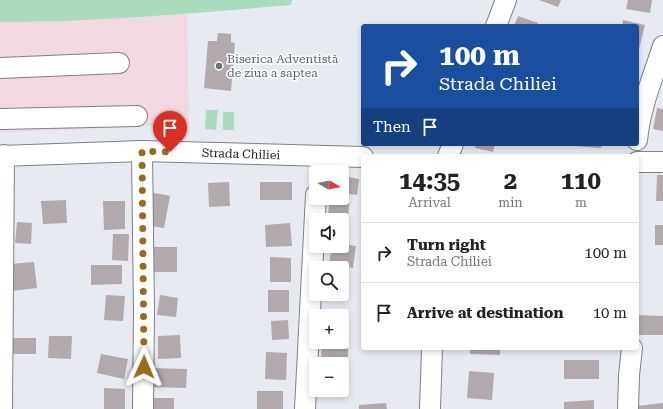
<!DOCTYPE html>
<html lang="en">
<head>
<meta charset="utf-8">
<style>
	:root { --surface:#fff; --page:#f6f6f6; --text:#222; --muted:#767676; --line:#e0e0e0 }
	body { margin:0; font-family:"Roboto Serif",serif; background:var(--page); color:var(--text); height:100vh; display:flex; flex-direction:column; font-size:15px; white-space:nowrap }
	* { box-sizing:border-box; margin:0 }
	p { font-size:13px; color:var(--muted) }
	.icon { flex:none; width:22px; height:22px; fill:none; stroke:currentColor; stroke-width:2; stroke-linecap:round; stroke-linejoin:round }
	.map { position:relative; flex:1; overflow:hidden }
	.sheet { position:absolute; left:361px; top:154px; width:278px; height:196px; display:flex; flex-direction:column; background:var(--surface); border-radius:4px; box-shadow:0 2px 6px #0003 }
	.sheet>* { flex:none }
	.hud { position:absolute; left:361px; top:24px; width:278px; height:122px; border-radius:4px; box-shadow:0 2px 6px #0003; background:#1a4fa0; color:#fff; overflow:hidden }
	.needle { width:26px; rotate:100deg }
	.tools { position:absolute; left:309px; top:165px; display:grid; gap:8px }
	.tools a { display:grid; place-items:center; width:40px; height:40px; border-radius:4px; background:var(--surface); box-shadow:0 2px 6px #0003; font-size:20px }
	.pin { position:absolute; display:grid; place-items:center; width:34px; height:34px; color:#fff; margin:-41px -17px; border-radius:50% 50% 50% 0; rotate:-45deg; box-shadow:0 0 4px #0007 }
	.pin .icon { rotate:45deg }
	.me { position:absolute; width:44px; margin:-22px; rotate:1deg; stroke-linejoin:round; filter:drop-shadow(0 0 3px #0008) }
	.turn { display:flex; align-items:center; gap:14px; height:84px; padding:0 12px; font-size:18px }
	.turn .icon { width:52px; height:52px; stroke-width:2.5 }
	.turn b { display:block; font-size:28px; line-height:34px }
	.then { display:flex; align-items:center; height:38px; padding:0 12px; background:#0003; gap:8px; font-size:15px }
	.eta { display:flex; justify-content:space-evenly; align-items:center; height:68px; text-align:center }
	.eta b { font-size:24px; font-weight:700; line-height:28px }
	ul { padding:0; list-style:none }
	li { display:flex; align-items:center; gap:12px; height:60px; padding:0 12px; border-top:1px solid var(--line) }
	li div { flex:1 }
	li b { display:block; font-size:15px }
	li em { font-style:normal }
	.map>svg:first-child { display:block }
	.industrial { fill:#f2d8e1 }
	.green { fill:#aadbbd }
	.building { fill:#b2a9ac }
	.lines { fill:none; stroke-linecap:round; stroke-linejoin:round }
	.minor-casing { stroke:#7d8086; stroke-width:22 }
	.minor { stroke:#fff; stroke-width:20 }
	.route { stroke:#9c691f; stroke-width:7; stroke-dasharray:0 12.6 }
	.worship-dot { fill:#6b7280; stroke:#fff; stroke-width:1.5 }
	.labels { text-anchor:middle; stroke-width:3; stroke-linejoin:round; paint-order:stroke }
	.worship-label { font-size:12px; fill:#5b616d; stroke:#fff; text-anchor:start }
	.street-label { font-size:12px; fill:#1c1d1f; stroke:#fff }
</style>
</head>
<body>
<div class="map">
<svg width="663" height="409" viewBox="0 0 663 409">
	<rect width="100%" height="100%" fill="#e7eaf1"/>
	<polygon class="industrial" points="187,14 189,124 0,133 0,22 33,22"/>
	<g class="green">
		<path d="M0,0h292l-1,5c-97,8 -194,17 -291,17z"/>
		<polygon points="206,110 218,110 216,130 205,129"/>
		<rect x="223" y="112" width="11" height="18"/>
	</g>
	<g class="building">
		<polygon points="539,0 561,0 558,7"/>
		<polygon points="628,0 652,0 650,13 626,9"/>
		<polygon points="518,16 538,23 537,26 514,26"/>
		<polygon points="623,20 645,25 639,49 637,49 637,26 622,26"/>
		<polygon points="218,33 231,34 231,42 235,43 231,91 204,88 208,41 217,41"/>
		<polygon points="657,108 663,109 663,131 653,129"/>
		<polygon points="476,144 495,144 493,152 475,148"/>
		<polygon points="573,144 602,144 601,148 573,146"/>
		<polygon points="657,175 663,175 663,201 656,201"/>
		<polygon points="343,176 359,179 357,195 342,193"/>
		<polygon points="229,182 230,206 209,207 208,183"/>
		<rect x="260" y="182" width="32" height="18"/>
		<polygon points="150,192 170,196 164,228 145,225"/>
		<polygon points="66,200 67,223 43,224 41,201"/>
		<polygon points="103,201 125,201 125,229 104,230"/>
		<polygon points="329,202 349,203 348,226 342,226 342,220 328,220"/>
		<polygon points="17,222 32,223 31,244 15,243"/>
		<polygon points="290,223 292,246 266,247 265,225"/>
		<rect x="655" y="225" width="8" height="20"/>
		<polygon points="113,234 129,234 128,261 112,260"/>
		<polygon points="342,244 356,246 353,268 329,264 332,246 342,246"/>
		<rect x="151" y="247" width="26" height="25"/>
		<polygon points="270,257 291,258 291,282 270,282"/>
		<polygon points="34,262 37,288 12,291 10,264"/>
		<polygon points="91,265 122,265 122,284 91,285"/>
		<polygon points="342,274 348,274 346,297 329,295 329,294 342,294"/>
		<rect x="268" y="290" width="21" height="22"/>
		<polygon points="106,295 125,296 123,321 104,320"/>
		<polygon points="160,295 178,298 176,317 157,315"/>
		<polygon points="637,315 663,316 663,335 637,335"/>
		<polygon points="288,320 289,339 272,340 271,321"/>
		<polygon points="180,335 181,358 158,359 158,336"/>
		<polygon points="342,335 348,335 348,357 321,357 322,342 342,342"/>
		<polygon points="49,336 72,336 71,359 48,358"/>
		<rect x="10" y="338" width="26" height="16"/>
		<polygon points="470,348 500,348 500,355 470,354"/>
		<polygon points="266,352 287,353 286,380 265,379"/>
		<polygon points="101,354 128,359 124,379 97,373"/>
		<rect x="564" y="360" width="35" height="19"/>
		<polygon points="153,368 187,369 186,388 153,387"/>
		<polygon points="469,371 494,373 492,400 467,398"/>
		<polygon points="104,388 125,389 125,409 104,409"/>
		<rect x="257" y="391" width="26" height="18"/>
		<rect x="151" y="398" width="23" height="11"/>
		<polygon points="594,400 594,409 564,409 564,402"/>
		<polygon points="386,403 387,409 359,409 359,405"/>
		<polygon points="663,403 663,409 637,409 636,406"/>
	</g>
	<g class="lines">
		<g class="minor-casing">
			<g id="minor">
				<polyline points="496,26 506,0"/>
				<polyline points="0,68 119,63"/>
				<polyline points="0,119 137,116"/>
				<path d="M637,140c3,-32 16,-63 26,-94"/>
				<polyline points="142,151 144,311 143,409"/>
				<polyline points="0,156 142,151 363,157"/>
				<polyline points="448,156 453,144"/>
				<polyline points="637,162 663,162"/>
				<polyline points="2,409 4,155"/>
				<polyline points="305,409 316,195"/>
				<polyline points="430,409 432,348"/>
				<polyline points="628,409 629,375 632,348"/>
			</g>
		</g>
		<use href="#minor" class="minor"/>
	</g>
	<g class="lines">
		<polyline class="route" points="144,367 142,151 170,152"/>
	</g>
	<circle class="worship-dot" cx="219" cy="66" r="4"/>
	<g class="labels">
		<g class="worship-label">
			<text x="227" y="63">Biserica Adventistă<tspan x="227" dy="14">de ziua a saptea</tspan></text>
		</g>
		<g class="street-label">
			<text transform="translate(241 154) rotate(2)" y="4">Strada Chiliei</text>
		</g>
	</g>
</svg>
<div class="tools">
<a><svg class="needle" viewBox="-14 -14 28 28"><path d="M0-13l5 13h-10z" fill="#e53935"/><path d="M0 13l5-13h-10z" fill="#767676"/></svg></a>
<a><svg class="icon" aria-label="sound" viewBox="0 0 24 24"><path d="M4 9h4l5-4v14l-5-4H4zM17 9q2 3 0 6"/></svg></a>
<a><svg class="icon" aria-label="search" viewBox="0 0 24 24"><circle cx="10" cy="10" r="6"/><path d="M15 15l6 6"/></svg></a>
<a>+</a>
<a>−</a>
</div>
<div class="pin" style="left:170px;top:152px;background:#d93025"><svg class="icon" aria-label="arrive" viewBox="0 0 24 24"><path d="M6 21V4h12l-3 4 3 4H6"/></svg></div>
<svg class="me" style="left:144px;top:367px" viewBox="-20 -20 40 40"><path d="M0-17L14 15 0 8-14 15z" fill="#9c691f" stroke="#fff" stroke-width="4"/></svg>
<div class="hud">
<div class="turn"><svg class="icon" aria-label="right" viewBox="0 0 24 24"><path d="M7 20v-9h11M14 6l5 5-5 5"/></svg><div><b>100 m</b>Strada Chiliei</div></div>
<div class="then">Then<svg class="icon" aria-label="arrive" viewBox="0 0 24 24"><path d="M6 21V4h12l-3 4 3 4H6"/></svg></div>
</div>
<section class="sheet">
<div class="eta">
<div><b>14:35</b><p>Arrival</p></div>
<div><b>2</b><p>min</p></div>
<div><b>110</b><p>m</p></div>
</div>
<ul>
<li><svg class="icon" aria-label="right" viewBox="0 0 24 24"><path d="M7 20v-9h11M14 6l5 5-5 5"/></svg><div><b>Turn right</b><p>Strada Chiliei</p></div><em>100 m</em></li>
<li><svg class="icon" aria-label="arrive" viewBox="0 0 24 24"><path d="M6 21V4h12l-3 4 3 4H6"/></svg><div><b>Arrive at destination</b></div><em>10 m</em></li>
</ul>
</section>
</div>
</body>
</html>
